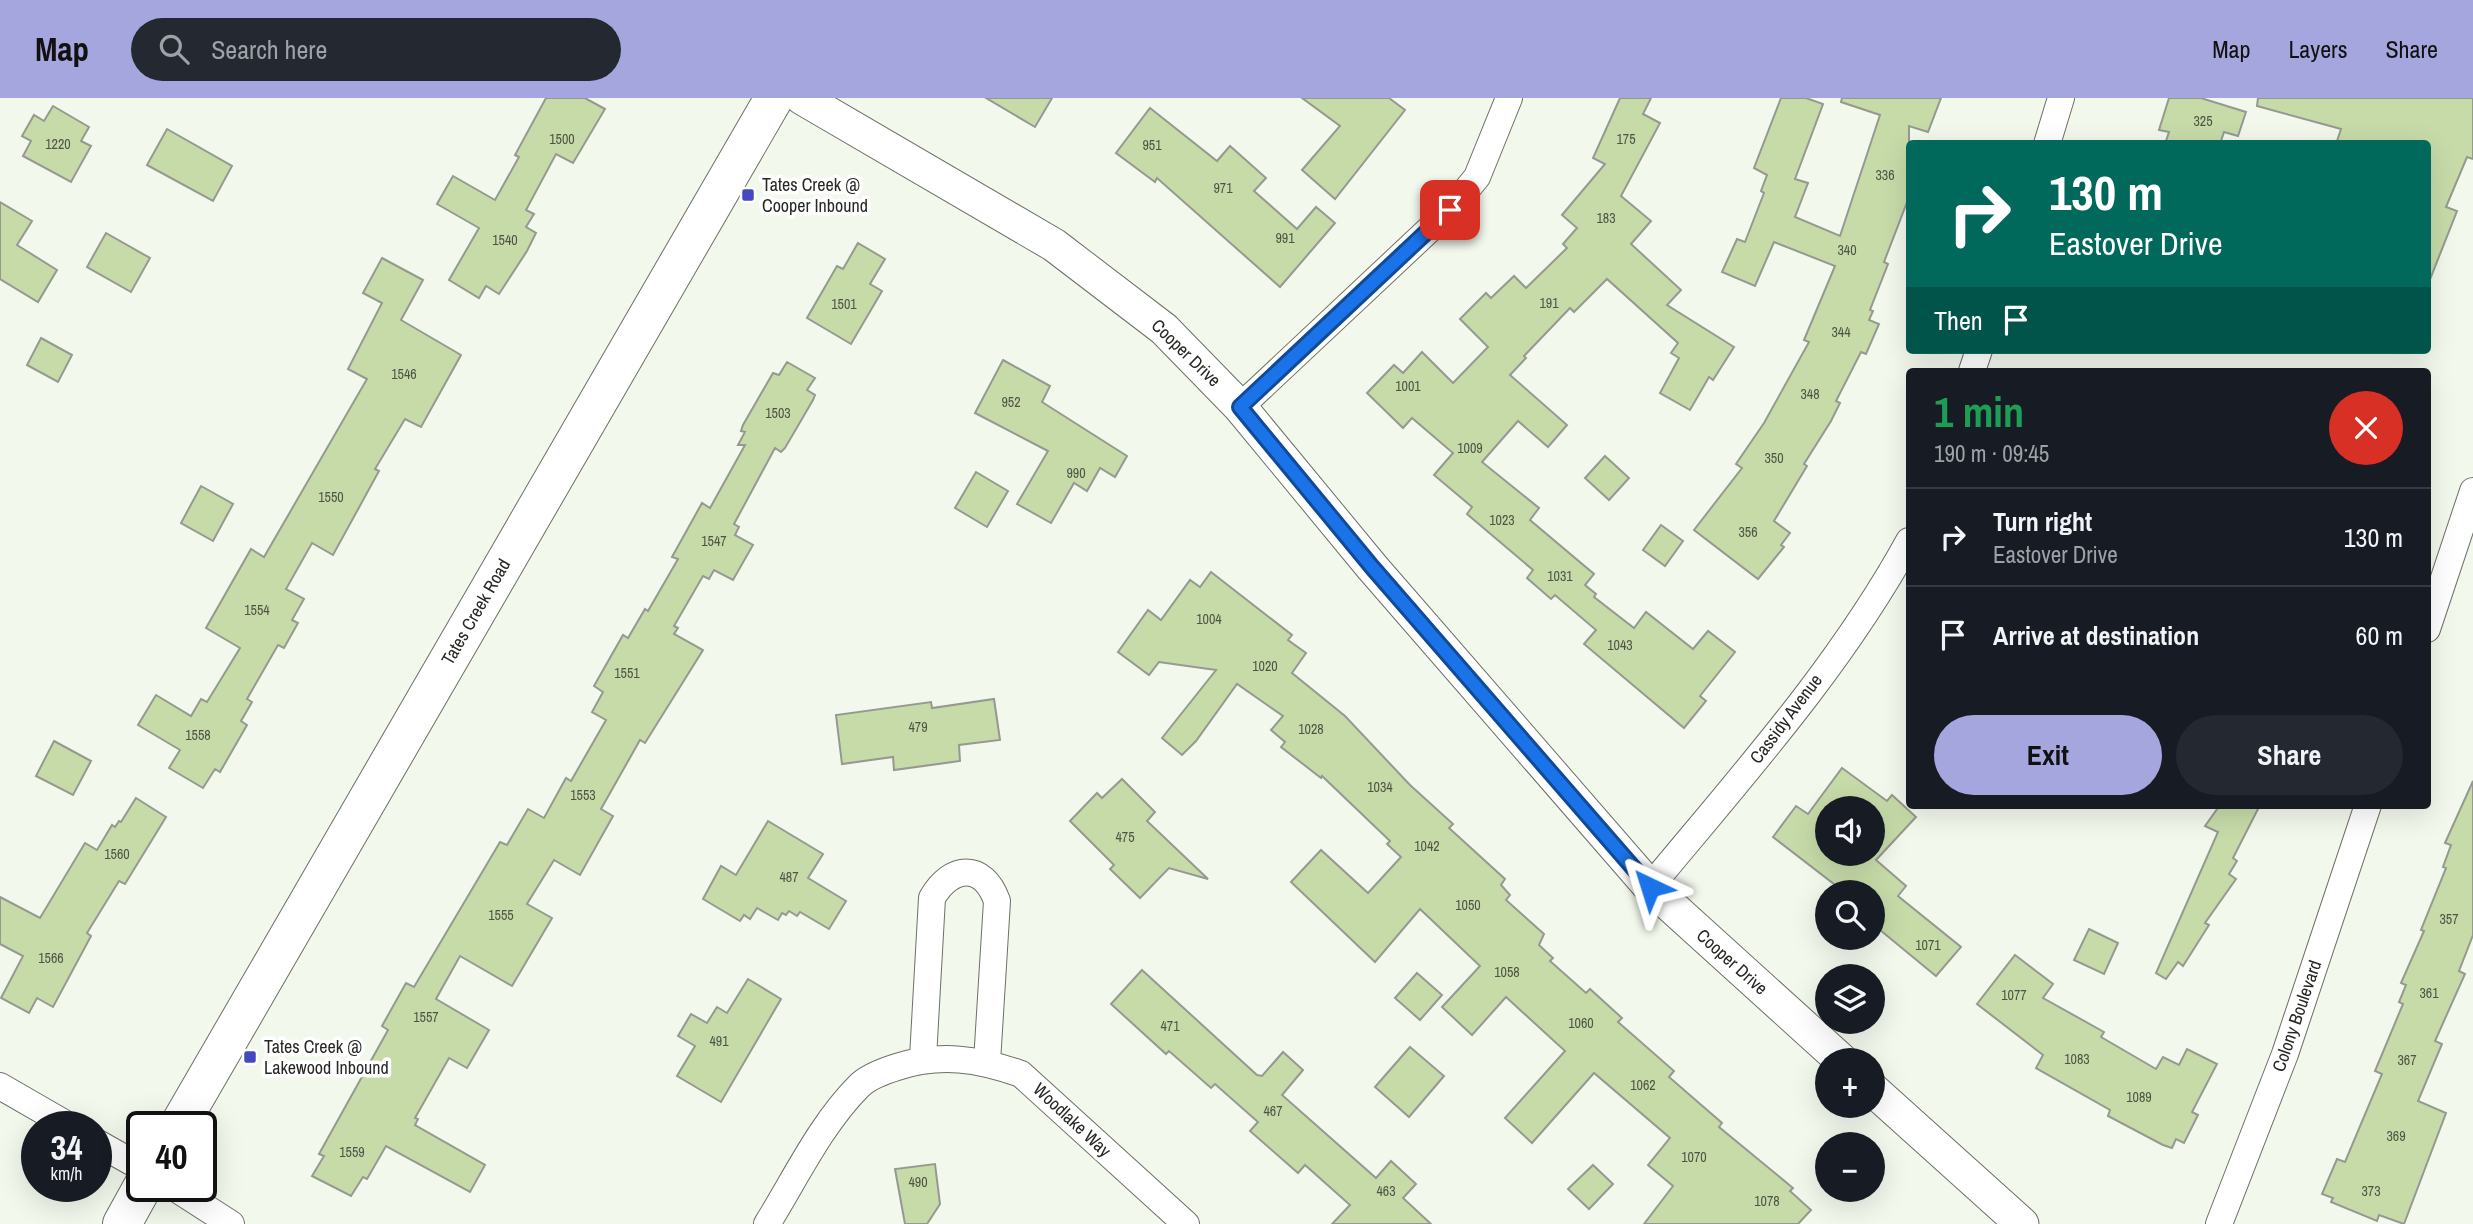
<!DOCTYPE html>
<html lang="en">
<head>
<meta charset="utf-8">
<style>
	:root { --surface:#171b24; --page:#242831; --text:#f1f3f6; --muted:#9ea1a6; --line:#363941; --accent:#a4a6dd }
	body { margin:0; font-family:"Archivo Narrow",sans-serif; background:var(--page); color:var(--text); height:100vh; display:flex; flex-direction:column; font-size:26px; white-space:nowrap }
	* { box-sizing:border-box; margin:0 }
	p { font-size:23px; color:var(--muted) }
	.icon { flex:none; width:38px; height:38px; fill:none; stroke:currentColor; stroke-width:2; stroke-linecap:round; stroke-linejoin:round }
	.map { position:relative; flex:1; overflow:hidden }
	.drawer { position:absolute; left:1906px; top:270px; width:525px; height:441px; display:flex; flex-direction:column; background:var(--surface); border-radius:7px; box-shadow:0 7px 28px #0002 }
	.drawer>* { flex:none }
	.hud { position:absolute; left:1906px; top:42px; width:525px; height:214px; border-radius:7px; box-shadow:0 7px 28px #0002; background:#00695c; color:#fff; overflow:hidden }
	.controls { position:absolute; left:1815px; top:698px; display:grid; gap:14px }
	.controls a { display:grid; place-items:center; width:70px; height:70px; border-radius:50%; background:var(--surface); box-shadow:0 7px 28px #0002; font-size:35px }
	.speed { position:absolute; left:21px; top:1013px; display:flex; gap:14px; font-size:35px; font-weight:700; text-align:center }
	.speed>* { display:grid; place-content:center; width:91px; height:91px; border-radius:50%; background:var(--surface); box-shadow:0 7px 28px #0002; line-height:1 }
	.speed small { font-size:18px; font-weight:400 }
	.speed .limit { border:4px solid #111; border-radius:10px; background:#fff; color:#111 }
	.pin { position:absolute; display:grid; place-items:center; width:60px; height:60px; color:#fff; margin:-30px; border-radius:14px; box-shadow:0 4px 10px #0006 }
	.me { position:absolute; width:77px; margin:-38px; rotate:319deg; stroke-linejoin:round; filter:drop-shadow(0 0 5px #0008) }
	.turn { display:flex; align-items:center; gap:24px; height:147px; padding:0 28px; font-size:32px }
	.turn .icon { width:91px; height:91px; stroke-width:2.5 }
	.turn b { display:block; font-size:49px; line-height:60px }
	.then { display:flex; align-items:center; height:66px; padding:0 28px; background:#0003; gap:14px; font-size:26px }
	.round { display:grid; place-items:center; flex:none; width:74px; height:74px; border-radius:37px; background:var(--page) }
	.headline { display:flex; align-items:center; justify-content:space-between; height:119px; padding:0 28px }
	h1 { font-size:42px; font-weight:700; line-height:52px; color:#1e9e55 }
	.cta { display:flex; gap:14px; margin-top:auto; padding:14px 28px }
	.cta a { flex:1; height:80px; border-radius:42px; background:var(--accent); color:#111; font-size:28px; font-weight:700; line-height:80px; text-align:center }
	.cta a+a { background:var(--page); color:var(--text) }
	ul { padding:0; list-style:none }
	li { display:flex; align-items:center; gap:21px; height:98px; padding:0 28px; border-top:2px solid var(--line) }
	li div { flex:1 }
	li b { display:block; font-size:26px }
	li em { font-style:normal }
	header { display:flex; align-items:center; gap:42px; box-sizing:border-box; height:98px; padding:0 35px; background:var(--accent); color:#111 }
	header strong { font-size:33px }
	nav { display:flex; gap:38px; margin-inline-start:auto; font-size:24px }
	.search { width:490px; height:63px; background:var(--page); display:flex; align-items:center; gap:18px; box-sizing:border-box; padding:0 24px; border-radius:38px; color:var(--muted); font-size:26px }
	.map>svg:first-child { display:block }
	.building { fill:#c7dba9; stroke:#959990; stroke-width:2; fill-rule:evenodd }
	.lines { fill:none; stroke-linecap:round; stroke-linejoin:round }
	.minor-casing { stroke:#6d7067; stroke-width:28 }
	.tertiary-casing { stroke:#6d7067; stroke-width:35 }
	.primary-casing { stroke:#6d7067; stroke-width:40 }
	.minor { stroke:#fff; stroke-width:26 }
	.tertiary { stroke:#fff; stroke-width:33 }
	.primary { stroke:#fff; stroke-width:38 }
	.route-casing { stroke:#114b97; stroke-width:18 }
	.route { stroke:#1a73e8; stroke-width:12 }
	.poi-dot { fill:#4549bf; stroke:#fff; stroke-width:2.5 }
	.labels { text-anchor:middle; stroke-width:7; stroke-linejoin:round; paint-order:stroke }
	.number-label { font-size:14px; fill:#4f5545 }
	.poi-label { font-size:18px; fill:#272824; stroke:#fff; text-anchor:start }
	.street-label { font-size:18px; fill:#272824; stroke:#fff }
</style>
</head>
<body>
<header>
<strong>Map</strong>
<div class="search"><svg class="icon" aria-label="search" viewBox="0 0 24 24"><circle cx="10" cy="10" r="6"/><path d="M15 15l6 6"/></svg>Search here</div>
<nav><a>Map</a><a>Layers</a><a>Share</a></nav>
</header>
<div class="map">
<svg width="2473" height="1126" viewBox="0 0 2473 1126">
	<rect width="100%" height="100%" fill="#f3f8ed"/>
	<g class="building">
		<polygon points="546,0 585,0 605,11 573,65 556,56 526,112 534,116 526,129 536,135 527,153 499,196 486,188 479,200 449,182 479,130 437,106 453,78 495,102 519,59 515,57"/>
		<polygon points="986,0 1052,0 1035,29"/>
		<polygon points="1302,0 1389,0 1405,12 1335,101 1302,72 1340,28"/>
		<polygon points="1620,0 1651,0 1643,16 1660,25 1621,98 1651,123 1631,146 1681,192 1667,207 1734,249 1713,282 1709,279 1690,312 1660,295 1679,260 1671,255 1678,245 1607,181 1574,214 1570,210 1524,258 1526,260 1510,277 1567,327 1548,349 1518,323 1482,364 1539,410 1530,422 1594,476 1585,487 1596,496 1594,499 1634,530 1646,514 1693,551 1708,533 1735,554 1700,598 1706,603 1684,630 1584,546 1596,532 1555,497 1551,501 1527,480 1533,472 1467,416 1472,409 1434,377 1453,355 1412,320 1403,330 1367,295 1394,267 1403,275 1422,254 1453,285 1488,249 1460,221 1486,195 1491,200 1514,178 1526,190 1567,150 1563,146 1577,130 1562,117 1605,66 1593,60"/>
		<polygon points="1781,0 1806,0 1823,6 1795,81 1808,85 1795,119 1840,138 1880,17 1841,4 1842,0 1941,0 1928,34 1909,28 1909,99 1884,164 1888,166 1870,212 1873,213 1869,222 1879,226 1866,256 1861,254 1836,303 1840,305 1831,323 1804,366 1807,368 1774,423 1790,435 1781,447 1784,449 1758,481 1694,432 1742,370 1736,366 1764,325 1809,244 1804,242 1835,168 1774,144 1755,188 1722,174 1737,141 1745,144 1764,95 1761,93 1767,77 1754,70"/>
		<polygon points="2169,0 2201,0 2246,14 2238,38 2224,34 2220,46 2165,46 2169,34 2159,32"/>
		<polygon points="2258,0 2473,0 2473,61 2467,59 2446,109 2457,113 2429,184 2427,46 2336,46 2341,31 2257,8"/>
		<polygon points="53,8 89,29 81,43 91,48 71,84 23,58 31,43 22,38 34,17 44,23"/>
		<polygon points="1150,10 1217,63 1230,48 1266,80 1254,93 1297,131 1316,109 1335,125 1280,189 1157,80 1155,84 1116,55"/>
		<polygon points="167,31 232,68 213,103 147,67"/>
		<polygon points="0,104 32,123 17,147 57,172 38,204 0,181"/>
		<polygon points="106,135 150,160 131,194 87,169"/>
		<polygon points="858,145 885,161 870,186 882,193 851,246 807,220 837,168 843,171"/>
		<polygon points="382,160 423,182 401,222 461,257 421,329 405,321 375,371 379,373 333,457 312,445 286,491 304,501 292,522 298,525 284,550 278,547 247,601 252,604 241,623 247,627 220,674 215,671 203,690 169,670 180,652 138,627 156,597 191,618 201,601 207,604 240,550 206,530 251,451 264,459 367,281 348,271 382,205 363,195"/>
		<polygon points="41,240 72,257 58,284 27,267"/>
		<polygon points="1003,262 1050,288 1042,304 1127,358 1115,379 1100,370 1087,393 1074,385 1051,425 1017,406 1048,353 975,315"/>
		<polygon points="787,264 815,280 807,292 815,297 813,302 785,350 781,354 775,350 734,426 739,429 735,437 753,447 733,482 714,472 709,481 703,478 674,528 678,530 674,536 703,552 645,645 640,642 601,711 613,718 580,777 554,762 527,806 552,820 512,888 460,858 436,901 489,932 467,970 449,960 415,1020 418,1021 415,1027 485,1067 470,1094 386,1048 367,1081 363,1079 351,1098 312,1078 324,1058 319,1056 388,932 382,928 406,885 414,889 500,744 507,747 528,711 544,720 566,680 571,683 606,622 592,614 603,594 594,588 623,537 628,540 645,511 648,513 678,461 672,459 702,405 710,410 745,347 738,347 745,334 741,333 743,327 773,275 779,277"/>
		<polygon points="1605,358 1629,380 1609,402 1585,380"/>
		<polygon points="976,374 1008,393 987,429 955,410"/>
		<polygon points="201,388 233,406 213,443 181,425"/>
		<polygon points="1661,427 1683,443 1665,468 1643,452"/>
		<polygon points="1211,474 1292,537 1288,542 1306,555 1292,575 1345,618 1410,687 1453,726 1449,730 1505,781 1501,787 1510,797 1506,802 1544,836 1539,847 1553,860 1550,863 1586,895 1590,891 1622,920 1618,924 1674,973 1669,979 1722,1025 1719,1029 1793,1090 1790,1093 1811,1112 1798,1126 1644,1126 1673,1088 1648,1067 1670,1040 1594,975 1532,1045 1505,1020 1565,953 1506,899 1472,937 1442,909 1480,868 1420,811 1375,864 1291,784 1321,752 1368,795 1401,759 1387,746 1390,743 1322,678 1321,680 1281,649 1285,644 1271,632 1283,618 1237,586 1196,643 1182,657 1162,640 1216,572 1159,564 1149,577 1118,554 1148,512 1161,522 1190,482 1200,489"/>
		<polygon points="994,601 1000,642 959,647 960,663 894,672 893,659 842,666 836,617 931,604 932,610"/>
		<polygon points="54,643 91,663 73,697 36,678"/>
		<path d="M1842,670l45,33 5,-6 24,22 -40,43 30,26 -8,10 63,51 -25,29 -62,-51 -2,2v-35h-36l3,-4 -66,-51 23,-31 12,8zM1827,710h45v46h-45z"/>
		<polygon points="1122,681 1155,714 1147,723 1208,781 1169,770 1140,800 1110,771 1114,767 1070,723 1097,695 1102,700"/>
		<polygon points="2473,683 2473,837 2459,873 2465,876 2435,943 2442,946 2418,1003 2446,1015 2404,1126 2379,1117 2377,1123 2331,1104 2333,1100 2322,1096 2337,1061 2345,1064 2382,976 2375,973 2403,906 2399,904 2406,887 2401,885 2424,833 2421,832 2446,770 2443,769 2451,747 2445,745"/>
		<polygon points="136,700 166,719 125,786 119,783 87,835 91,838 53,909 37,900 29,915 1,900 23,858 0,846 0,799 40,820 85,745 97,752 112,727 115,729 119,723 121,724"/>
		<polygon points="2220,707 2260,707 2233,760 2237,763 2229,776 2236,781 2205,825 2209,827 2183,868 2178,864 2166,881 2156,875 2218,734 2205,728"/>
		<polygon points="768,723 823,756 808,780 846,803 829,831 800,814 797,818 789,813 786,817 782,815 778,822 757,810 750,821 744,817 740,823 703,801 721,768 736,777"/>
		<polygon points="2089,831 2118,845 2104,876 2074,862"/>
		<polygon points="2015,857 2053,886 2043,900 2104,934 2101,939 2156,971 2163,959 2179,967 2187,951 2217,966 2192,1014 2198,1017 2184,1045 2176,1041 2172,1050 2163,1047 2108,1018 2110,1012 2036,970 2043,957 1977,906"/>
		<polygon points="1142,872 1257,977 1262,978 1283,954 1303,972 1282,997 1376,1080 1391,1063 1416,1086 1403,1100 1431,1126 1332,1126 1350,1107 1305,1067 1298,1075 1250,1033 1258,1024 1215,986 1211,990 1169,953 1166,956 1111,906"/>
		<polygon points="1417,875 1442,897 1420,922 1395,900"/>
		<polygon points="748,881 781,901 721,1004 677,978 695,948 678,938 691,916 707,925 717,909 727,915"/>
		<polygon points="1410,949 1444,978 1409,1019 1375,989"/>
		<polygon points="935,1066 940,1106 927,1126 905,1126 895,1071"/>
		<polygon points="1593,1067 1613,1086 1589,1111 1568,1091"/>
	</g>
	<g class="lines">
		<g class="minor-casing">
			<g id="minor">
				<polyline points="2047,46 2061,0"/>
				<polyline points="1972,273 1979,252"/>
				<polyline points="1240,309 1450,112 1477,79 1509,0"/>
				<polyline points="2427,531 2473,393"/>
				<path d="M1650,789c91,-110 190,-220 259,-346"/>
				<path d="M923,960l9,-160c19,-33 51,-36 65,3l-10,161"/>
				<polyline points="0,988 71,1029"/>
				<polyline points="96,1044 142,1070"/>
				<polyline points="172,1088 231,1126"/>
				<path d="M767,1126c28,-45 54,-100 92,-138 9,-9 25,-15 38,-19 44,-14 81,-8 124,7l165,150"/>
				<polyline points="2219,1126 2285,956 2368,707"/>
			</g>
		</g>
		<g class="tertiary-casing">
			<g id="tertiary">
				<polyline points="802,0 1054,147 1164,231 1240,309 1372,469 1650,789 1841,962"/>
				<polyline points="1872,991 2022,1126"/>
			</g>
		</g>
		<g class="primary-casing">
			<g id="primary">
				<polyline points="178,1029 774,0"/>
				<polyline points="122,1126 143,1088"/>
			</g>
		</g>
		<use href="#minor" class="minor"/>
		<use href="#tertiary" class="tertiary"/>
		<use href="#primary" class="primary"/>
	</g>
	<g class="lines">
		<g class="route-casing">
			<polyline id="route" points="1450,112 1240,309 1372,469 1650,789"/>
		</g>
		<use href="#route" class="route"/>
	</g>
	<g class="poi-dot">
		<rect x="741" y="90" width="14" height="14" rx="3.5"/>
		<rect x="243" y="952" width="14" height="14" rx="3.5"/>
	</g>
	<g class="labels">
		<g class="number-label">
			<text x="2203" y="28">325</text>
			<text x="562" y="46">1500</text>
			<text x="1626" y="46">175</text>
			<text x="58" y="51">1220</text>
			<text x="1152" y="52">951</text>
			<text x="1885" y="82">336</text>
			<text x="1223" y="95">971</text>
			<text x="1606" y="125">183</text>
			<text x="1285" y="145">991</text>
			<text x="505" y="147">1540</text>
			<text x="1847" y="157">340</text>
			<text x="1549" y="210">191</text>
			<text x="844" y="211">1501</text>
			<text x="1841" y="239">344</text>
			<text x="404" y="281">1546</text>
			<text x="1408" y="293">1001</text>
			<text x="1810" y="301">348</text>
			<text x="1011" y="309">952</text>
			<text x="778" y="320">1503</text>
			<text x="1470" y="355">1009</text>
			<text x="1774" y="365">350</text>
			<text x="1076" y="380">990</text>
			<text x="331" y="404">1550</text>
			<text x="1502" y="427">1023</text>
			<text x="1748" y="439">356</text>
			<text x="714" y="448">1547</text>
			<text x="1560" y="483">1031</text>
			<text x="257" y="517">1554</text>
			<text x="1209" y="526">1004</text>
			<text x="1620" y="552">1043</text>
			<text x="1265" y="573">1020</text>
			<text x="627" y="580">1551</text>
			<text x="918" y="634">479</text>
			<text x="1311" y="636">1028</text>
			<text x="198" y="642">1558</text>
			<text x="1380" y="694">1034</text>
			<text x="583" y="702">1553</text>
			<text x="1125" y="744">475</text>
			<text x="1427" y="753">1042</text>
			<text x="117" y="761">1560</text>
			<text x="789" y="784">487</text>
			<text x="1468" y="812">1050</text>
			<text x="501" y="822">1555</text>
			<text x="2449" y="826">357</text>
			<text x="1928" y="852">1071</text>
			<text x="51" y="865">1566</text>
			<text x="1507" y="879">1058</text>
			<text x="2429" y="900">361</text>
			<text x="2014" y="902">1077</text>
			<text x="426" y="924">1557</text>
			<text x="1581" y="930">1060</text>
			<text x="1170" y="933">471</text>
			<text x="719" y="948">491</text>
			<text x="2077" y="966">1083</text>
			<text x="2407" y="967">367</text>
			<text x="1643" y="992">1062</text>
			<text x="2139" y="1004">1089</text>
			<text x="1273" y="1018">467</text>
			<text x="2396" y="1043">369</text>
			<text x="352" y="1059">1559</text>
			<text x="1694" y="1064">1070</text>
			<text x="918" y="1089">490</text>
			<text x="1386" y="1098">463</text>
			<text x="2371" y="1098">373</text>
			<text x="1767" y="1108">1078</text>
		</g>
		<g class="poi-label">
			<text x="762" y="93">Tates Creek @<tspan x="762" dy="21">Cooper Inbound</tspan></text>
			<text x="264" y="955">Tates Creek @<tspan x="264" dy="21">Lakewood Inbound</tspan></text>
		</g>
		<g class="street-label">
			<text transform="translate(1186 255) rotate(44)" y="6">Cooper Drive</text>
			<text transform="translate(476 514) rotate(-60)" y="6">Tates Creek Road</text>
			<text transform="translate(1786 621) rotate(-53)" y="6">Cassidy Avenue</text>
			<text transform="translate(1732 864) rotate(42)" y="6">Cooper Drive</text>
			<text transform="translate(2297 918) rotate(-71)" y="6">Colony Boulevard</text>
			<text transform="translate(1072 1022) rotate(43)" y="6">Woodlake Way</text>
		</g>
	</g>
</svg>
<div class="controls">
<a><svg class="icon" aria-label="sound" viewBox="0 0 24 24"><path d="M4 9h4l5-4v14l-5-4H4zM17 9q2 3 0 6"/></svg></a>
<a><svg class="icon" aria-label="search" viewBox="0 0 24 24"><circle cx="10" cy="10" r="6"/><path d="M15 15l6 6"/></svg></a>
<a><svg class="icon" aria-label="layers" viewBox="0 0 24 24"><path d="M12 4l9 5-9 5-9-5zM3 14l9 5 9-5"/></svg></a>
<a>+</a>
<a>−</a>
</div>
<div class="speed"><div>34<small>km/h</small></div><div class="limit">40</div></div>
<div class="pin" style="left:1450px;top:112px;background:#d93025"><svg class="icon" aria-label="arrive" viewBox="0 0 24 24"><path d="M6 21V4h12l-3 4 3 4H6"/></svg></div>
<svg class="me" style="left:1650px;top:789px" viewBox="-20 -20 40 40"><path d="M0-17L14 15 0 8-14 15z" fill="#1a73e8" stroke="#fff" stroke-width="4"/></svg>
<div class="hud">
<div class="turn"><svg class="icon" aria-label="right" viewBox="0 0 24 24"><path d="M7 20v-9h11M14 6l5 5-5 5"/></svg><div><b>130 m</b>Eastover Drive</div></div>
<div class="then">Then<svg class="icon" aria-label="arrive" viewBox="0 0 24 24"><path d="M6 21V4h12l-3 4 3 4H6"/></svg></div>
</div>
<section class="drawer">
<div class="headline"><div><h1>1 min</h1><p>190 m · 09:45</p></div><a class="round" style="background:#d93025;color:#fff"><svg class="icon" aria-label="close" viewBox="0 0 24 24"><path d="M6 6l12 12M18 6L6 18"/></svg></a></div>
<ul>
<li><svg class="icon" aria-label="right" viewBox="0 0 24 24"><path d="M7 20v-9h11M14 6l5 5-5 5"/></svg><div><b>Turn right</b><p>Eastover Drive</p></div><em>130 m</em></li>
<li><svg class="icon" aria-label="arrive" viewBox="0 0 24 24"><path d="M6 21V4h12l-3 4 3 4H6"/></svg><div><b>Arrive at destination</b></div><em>60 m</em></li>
</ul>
<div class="cta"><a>Exit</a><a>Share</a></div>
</section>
</div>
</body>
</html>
